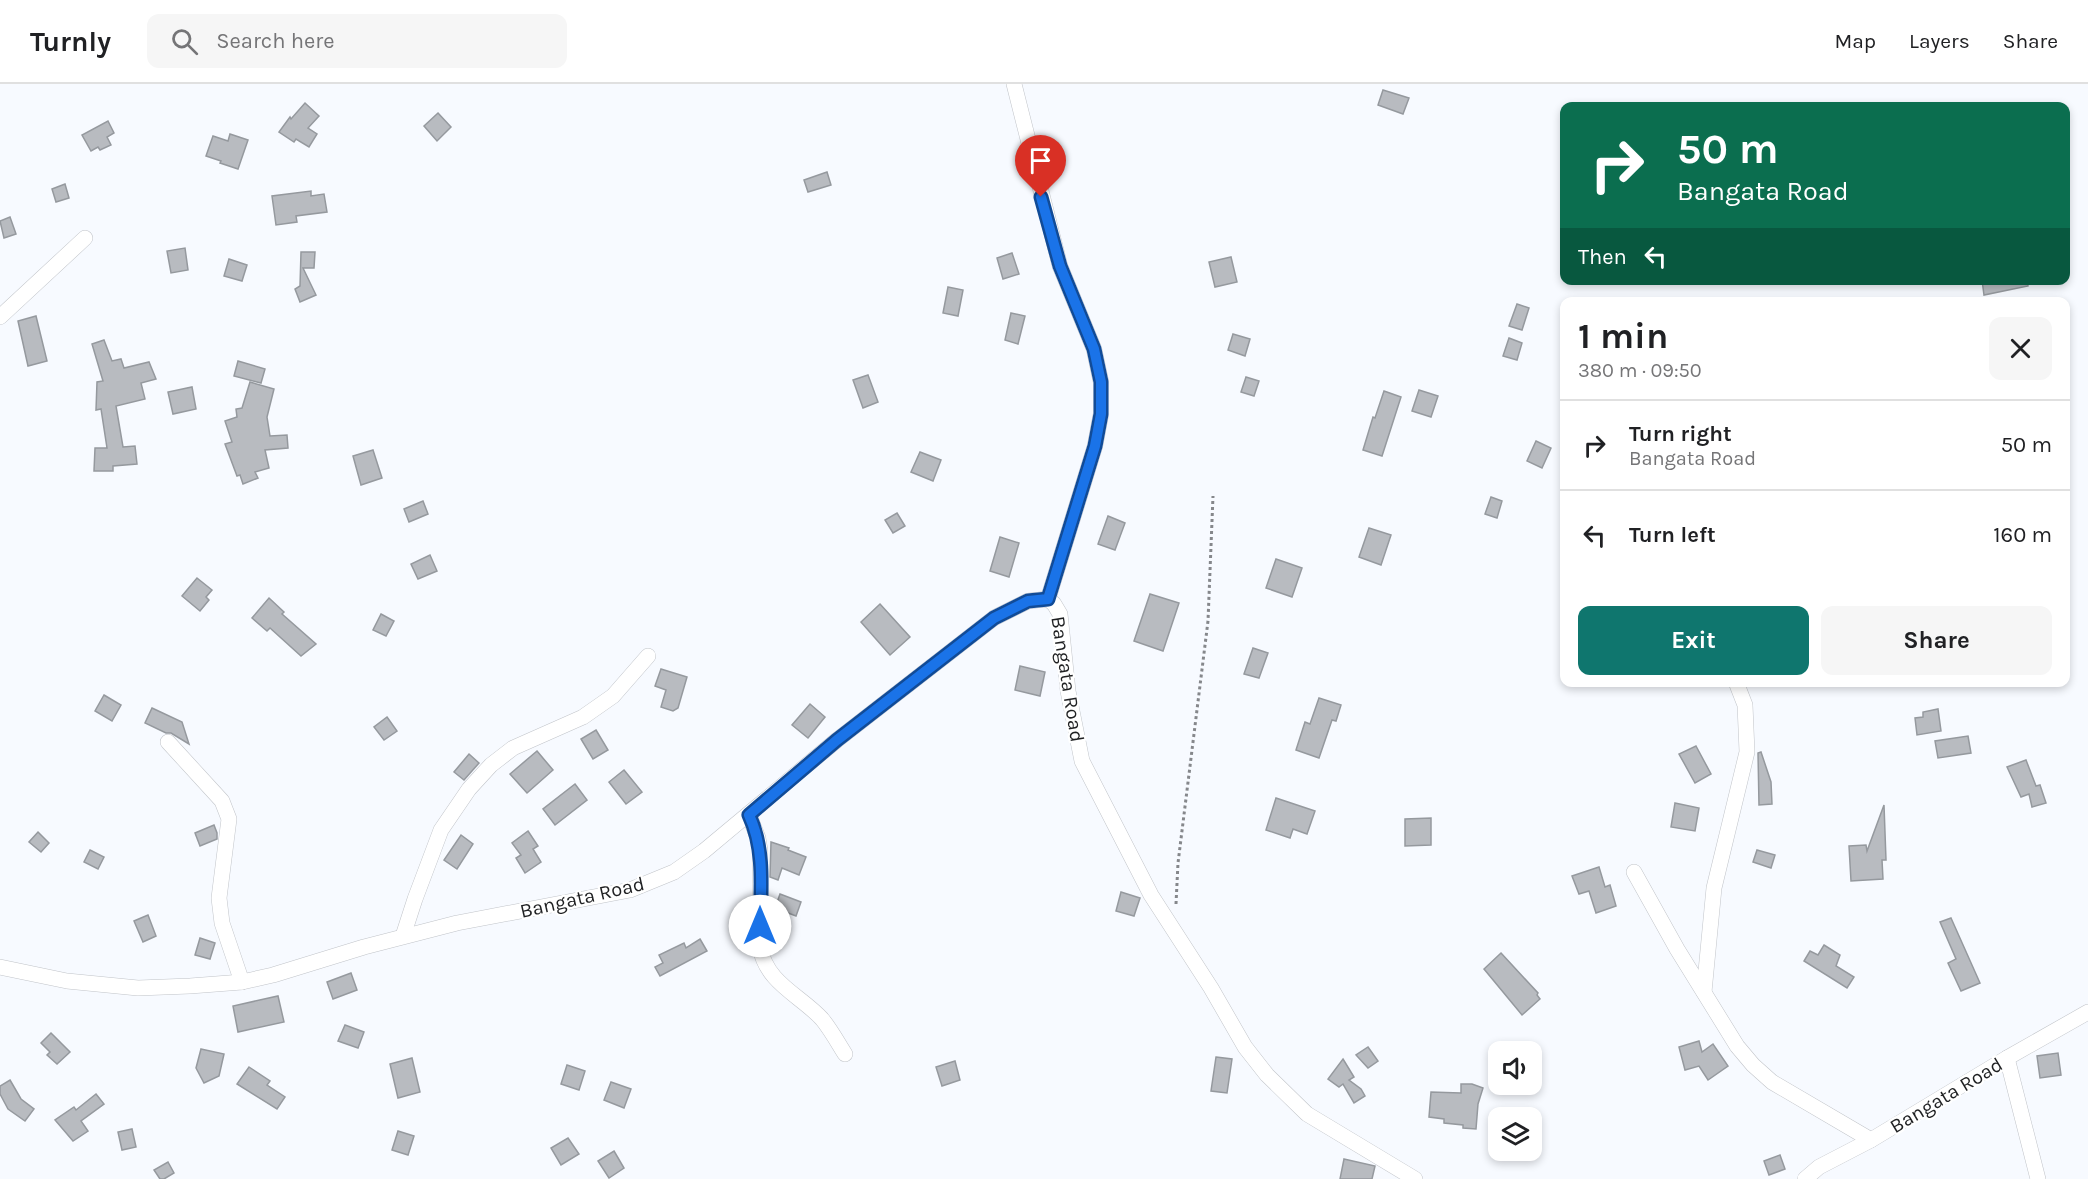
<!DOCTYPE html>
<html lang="en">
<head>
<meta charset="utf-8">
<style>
	:root { --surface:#fff; --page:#f6f6f6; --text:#202124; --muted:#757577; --line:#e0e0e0; --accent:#0f766e }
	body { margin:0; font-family:Karla,sans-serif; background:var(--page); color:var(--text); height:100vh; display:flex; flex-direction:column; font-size:22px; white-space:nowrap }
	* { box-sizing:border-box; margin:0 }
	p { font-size:20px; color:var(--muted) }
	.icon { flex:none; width:33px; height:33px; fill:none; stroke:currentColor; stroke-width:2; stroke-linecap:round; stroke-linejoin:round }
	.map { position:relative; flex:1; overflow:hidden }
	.drawer { position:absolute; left:1560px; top:213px; width:510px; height:390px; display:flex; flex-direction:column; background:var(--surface); border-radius:12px; box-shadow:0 3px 9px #0003 }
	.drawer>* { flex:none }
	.banner { position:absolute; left:1560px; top:18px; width:510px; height:183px; border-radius:12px; box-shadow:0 3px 9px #0003; background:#0b6e4f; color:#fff; overflow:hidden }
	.buttons { position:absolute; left:1488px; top:957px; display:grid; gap:12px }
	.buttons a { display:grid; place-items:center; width:54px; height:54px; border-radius:12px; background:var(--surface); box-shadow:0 3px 9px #0003; font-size:30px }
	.pin { position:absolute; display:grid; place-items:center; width:51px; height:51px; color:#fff; margin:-62px -26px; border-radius:50% 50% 50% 0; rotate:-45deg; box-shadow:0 0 6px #0007 }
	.pin .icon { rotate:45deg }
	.me { position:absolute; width:66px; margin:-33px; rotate:0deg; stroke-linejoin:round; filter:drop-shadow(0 0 4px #0008) }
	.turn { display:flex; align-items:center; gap:21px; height:126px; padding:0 18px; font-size:27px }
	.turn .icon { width:78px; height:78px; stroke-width:2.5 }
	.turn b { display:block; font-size:42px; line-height:51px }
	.then { display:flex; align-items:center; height:57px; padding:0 18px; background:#0003; gap:12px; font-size:22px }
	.round { display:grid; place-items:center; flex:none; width:63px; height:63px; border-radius:12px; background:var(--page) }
	.headline { display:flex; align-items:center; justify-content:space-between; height:102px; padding:0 18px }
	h1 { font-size:36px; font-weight:700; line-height:45px }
	.button { display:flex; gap:12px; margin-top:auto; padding:12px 18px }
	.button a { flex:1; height:69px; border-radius:12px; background:var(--accent); color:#fff; font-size:24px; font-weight:700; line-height:69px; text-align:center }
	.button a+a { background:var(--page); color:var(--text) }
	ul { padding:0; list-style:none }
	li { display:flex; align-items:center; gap:18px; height:90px; padding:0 18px; border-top:2px solid var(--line) }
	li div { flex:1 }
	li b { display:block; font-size:22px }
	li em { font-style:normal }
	header { display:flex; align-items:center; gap:36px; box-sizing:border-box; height:84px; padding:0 30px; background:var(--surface); border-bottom:2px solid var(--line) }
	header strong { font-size:28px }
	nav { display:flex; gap:33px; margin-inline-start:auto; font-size:21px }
	.search { width:420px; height:54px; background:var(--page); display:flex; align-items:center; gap:15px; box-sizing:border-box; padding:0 21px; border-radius:12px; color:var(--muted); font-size:22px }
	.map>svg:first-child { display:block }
	.building { fill:#b8bbc0; stroke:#95999e; stroke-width:1.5 }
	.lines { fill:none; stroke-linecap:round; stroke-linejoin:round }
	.minor-casing { stroke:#c1c4c9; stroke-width:16 }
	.path { stroke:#85878b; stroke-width:3; stroke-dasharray:3 3; stroke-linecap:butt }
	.minor { stroke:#fff; stroke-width:15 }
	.route-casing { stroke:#114b97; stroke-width:15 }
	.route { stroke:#1a73e8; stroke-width:10 }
	.labels { text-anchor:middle; stroke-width:4.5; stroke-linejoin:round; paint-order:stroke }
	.street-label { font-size:20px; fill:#1f2022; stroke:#fff }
</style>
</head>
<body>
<header>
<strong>Turnly</strong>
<div class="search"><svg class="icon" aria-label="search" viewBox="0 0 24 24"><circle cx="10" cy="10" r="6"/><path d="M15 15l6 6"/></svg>Search here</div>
<nav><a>Map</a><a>Layers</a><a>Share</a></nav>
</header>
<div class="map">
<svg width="2088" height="1095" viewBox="0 0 2088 1095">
	<rect width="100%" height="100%" fill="#f7faff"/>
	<g class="building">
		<polygon points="1383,6 1409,14 1403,30 1378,21"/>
		<polygon points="305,19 319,32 308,44 317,50 309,63 296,55 294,58 279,48 290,33 291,35"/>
		<polygon points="438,29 451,43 437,57 424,42"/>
		<polygon points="108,37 114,49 107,53 111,61 100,66 98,63 91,67 82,51"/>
		<polygon points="230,50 248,56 238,85 220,79 221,77 206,72 213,52 228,57"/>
		<polygon points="827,88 831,101 808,108 804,96"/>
		<polygon points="65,100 69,114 56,118 52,105"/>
		<polygon points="311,107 311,112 324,110 327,128 296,132 297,138 276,141 272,112"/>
		<polygon points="10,133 16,150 4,154 0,137"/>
		<polygon points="185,164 188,186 171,189 167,167"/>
		<polygon points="301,168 315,168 314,184 303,184 316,211 300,218 295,205 300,202"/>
		<polygon points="1012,169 1019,190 1003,195 997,174"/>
		<polygon points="1231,173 1237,198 1215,203 1209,178"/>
		<polygon points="229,175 247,181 242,197 224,192"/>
		<polygon points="1982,196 2027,196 2028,202 1984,211"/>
		<polygon points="948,203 963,206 958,232 943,229"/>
		<polygon points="1517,220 1529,224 1522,246 1509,242"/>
		<polygon points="1011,229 1025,232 1018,260 1005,256"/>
		<polygon points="36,232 47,277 28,282 18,237"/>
		<polygon points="1233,250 1250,255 1245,272 1228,266"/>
		<polygon points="1509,254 1522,259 1517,276 1503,272"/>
		<polygon points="104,256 112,277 121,275 124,284 149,278 156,295 141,299 145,315 116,322 123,363 135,362 137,380 113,382 113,387 94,387 95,364 107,364 101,325 96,326 97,298 103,297 92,260"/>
		<polygon points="238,277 265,285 261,299 234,292"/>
		<polygon points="868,291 878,318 863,324 853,296"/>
		<polygon points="1246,293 1259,297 1254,312 1241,308"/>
		<polygon points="250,298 274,305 267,333 270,352 287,351 288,364 265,366 269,384 255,388 258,394 243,400 240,391 237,392 225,360 232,358 225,337 237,333 236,325 242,324"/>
		<polygon points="192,303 196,325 173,330 168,308"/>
		<polygon points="1419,306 1438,312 1431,333 1412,327"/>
		<polygon points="1384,307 1401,313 1382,372 1363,366 1373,333 1375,334"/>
		<polygon points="1536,357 1551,364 1542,384 1527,377"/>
		<polygon points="373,366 382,394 361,401 353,372"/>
		<polygon points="920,368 941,376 933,397 911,388"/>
		<polygon points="1491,413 1502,417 1497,434 1485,430"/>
		<polygon points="423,417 428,430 409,438 404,425"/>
		<polygon points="897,429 905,442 893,449 885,436"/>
		<polygon points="1108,432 1125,439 1115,466 1098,460"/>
		<polygon points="1369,444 1391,451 1381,481 1359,473"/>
		<polygon points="1000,453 1019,459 1009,493 990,487"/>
		<polygon points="430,471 437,487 418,495 411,480"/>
		<polygon points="1276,475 1302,484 1292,513 1266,504"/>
		<polygon points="197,494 212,506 206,513 209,516 200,527 182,512"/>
		<polygon points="1150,510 1179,519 1163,567 1134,557"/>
		<polygon points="269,514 284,528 282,530 316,560 301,572 270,544 267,547 252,534"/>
		<polygon points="880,520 910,553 890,571 861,538"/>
		<polygon points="381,530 394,537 386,552 373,546"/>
		<polygon points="1253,564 1268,569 1259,594 1244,590"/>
		<polygon points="1020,582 1045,588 1040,612 1015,606"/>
		<polygon points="661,585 687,593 678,624 673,627 661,623 666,606 655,602"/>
		<polygon points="104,611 121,621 112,637 95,627"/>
		<polygon points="1319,614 1341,621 1336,637 1332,636 1319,674 1296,666 1305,638 1310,640"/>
		<polygon points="810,620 825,633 808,654 792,641"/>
		<polygon points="152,624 182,638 189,660 171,649 166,649 145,639"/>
		<polygon points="1938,625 1941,647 1917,651 1915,634 1923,633 1923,628"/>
		<polygon points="387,633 397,647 384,656 374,643"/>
		<polygon points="596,646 608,666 593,675 581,655"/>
		<polygon points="1968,652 1971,669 1938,674 1935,657"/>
		<polygon points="1696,662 1711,690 1695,699 1679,670"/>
		<polygon points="537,667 553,686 527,709 510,690"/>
		<polygon points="1761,668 1771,698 1772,720 1759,721 1758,669"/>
		<polygon points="469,670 479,679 464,696 454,688"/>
		<polygon points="2026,676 2036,702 2040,701 2046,719 2032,723 2029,710 2021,713 2007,683"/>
		<polygon points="624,686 642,708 626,720 609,698"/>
		<polygon points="575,700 587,716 555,741 543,725"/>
		<polygon points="1276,714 1315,727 1307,750 1293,745 1290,754 1266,746"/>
		<polygon points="1675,719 1699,724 1695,747 1671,743"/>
		<polygon points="1884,721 1886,776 1882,776 1883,795 1851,797 1849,762 1866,761 1867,767"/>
		<polygon points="1431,734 1431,761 1405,762 1405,735"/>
		<polygon points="214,741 217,749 217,755 200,762 195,749"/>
		<polygon points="528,747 538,762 533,765 541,778 525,789 516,774 521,771 512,759"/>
		<polygon points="38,748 49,759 41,768 29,758"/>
		<polygon points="461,751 473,760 457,785 444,776"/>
		<polygon points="771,758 789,764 788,766 806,773 799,791 782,784 778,796 770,793"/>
		<polygon points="90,766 104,773 98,785 84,778"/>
		<polygon points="1757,766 1775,771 1771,784 1753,778"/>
		<polygon points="1599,783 1605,803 1610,801 1616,822 1596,829 1589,807 1579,810 1572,792"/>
		<polygon points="1121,808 1140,814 1134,832 1116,827"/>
		<polygon points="780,810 801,818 796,832 775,824"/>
		<polygon points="148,831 156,852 143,858 134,837"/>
		<polygon points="1951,834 1980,899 1961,907 1948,879 1956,875 1940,838"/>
		<polygon points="200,854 215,859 210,875 195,871"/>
		<polygon points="700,855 707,867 660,892 655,883 663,879 659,871 684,859 686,864"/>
		<polygon points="1824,861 1840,871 1836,882 1854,893 1847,904 1804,877 1810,867 1818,871"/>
		<polygon points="1501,869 1538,909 1537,911 1540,915 1522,931 1484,885"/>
		<polygon points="351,889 357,906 333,915 327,898"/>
		<polygon points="278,912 284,938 238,948 233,922"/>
		<polygon points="345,941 364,948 358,964 338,957"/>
		<polygon points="51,949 70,968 57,980 47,971 50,968 41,959"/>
		<polygon points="1699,957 1702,968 1713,960 1728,982 1708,996 1699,982 1685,986 1679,963"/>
		<polygon points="1368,963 1378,977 1368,984 1356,971"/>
		<polygon points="201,965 224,970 219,992 204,999 196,984"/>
		<polygon points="2058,969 2061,991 2040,994 2037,972"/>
		<polygon points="1216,973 1232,975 1227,1009 1211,1007"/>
		<polygon points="412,974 420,1008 398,1014 390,980"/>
		<polygon points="1343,975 1354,993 1349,996 1361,1005 1365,1012 1354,1019 1343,1000 1339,1003 1328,995"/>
		<polygon points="955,977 960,996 942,1002 936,983"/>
		<polygon points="567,981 585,987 579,1006 561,1000"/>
		<polygon points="249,983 270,997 267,1001 285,1013 277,1025 237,1000"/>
		<polygon points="10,996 21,1015 34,1025 25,1037 8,1025 0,1010 0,1002"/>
		<polygon points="611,998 631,1005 624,1024 604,1016"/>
		<polygon points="1461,1000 1472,1000 1483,1004 1478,1020 1476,1045 1463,1044 1463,1041 1444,1039 1444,1035 1429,1033 1431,1008 1461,1009"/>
		<polygon points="96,1010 104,1020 81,1037 88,1047 73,1057 55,1036 74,1023 76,1026"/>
		<polygon points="132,1045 136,1063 122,1066 118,1048"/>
		<polygon points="398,1047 414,1052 408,1071 392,1066"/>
		<polygon points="568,1054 579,1070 561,1081 551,1064"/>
		<polygon points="614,1067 624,1084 609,1094 598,1077"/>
		<polygon points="1780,1071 1785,1085 1769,1091 1764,1077"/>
		<polygon points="1344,1075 1375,1082 1372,1095 1340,1095"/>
		<polygon points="168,1078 174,1089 164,1095 160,1095 154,1086"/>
	</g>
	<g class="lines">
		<g class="minor-casing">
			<g id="minor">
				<polyline points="1014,0 1060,182 1094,265 1101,298 1101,330 1095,362 1048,515"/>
				<polyline points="0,233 85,154"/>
				<polyline points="168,658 222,717 229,735 219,814 222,839 242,898"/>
				<path d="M749,731l9,23 2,12v97c6,36 40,48 62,72 9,11 16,24 23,35"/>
				<polyline points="1634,788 1677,865 1737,962 1753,981 1772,998 1871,1056"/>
				<polyline points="403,852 415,815 441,746 469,705 491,681 513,664 583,633 613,612 648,572"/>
				<polyline points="0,883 67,897 138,904 190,902 242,898 273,891 364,863 457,839 630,806 674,788 704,767 837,656 994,534 1028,517 1048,515 1054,520 1060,530 1068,607 1082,677 1151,811 1211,904 1245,963 1267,991 1307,1030 1415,1095"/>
				<polyline points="1704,908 1714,804 1747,668 1745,621 1736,598"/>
				<polyline points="2007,974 2038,1095"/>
				<polyline points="1805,1095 1819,1083 1871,1056 2007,974 2088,928"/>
			</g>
		</g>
		<polyline class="path" points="1176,820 1178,779 1208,537 1213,412"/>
		<use href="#minor" class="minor"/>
	</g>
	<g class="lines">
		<g class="route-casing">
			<path id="route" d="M760,842c1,-37 5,-77 -11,-111l88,-75 157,-122 34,-17 20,-2 47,-153 6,-32v-32l-7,-33 -34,-83 -19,-69"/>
		</g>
		<use href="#route" class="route"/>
	</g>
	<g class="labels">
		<g class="street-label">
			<text transform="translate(1068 595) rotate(81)" y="7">Bangata Road</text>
			<text transform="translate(582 813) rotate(-13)" y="7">Bangata Road</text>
			<text transform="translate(1946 1011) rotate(-31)" y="7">Bangata Road</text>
		</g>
	</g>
</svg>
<div class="buttons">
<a><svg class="icon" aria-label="sound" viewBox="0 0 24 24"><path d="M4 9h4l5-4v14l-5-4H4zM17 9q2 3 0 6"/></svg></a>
<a><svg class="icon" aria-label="layers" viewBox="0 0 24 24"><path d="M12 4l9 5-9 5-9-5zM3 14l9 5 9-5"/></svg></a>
</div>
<div class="pin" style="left:1041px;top:113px;background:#d93025"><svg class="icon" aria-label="arrive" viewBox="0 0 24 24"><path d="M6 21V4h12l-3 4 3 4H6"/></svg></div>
<svg class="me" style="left:760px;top:842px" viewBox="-20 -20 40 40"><circle r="19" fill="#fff"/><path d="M0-13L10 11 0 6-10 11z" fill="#1a73e8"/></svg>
<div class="banner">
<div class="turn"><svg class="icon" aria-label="right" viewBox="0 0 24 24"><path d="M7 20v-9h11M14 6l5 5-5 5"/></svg><div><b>50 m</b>Bangata Road</div></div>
<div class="then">Then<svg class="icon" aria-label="left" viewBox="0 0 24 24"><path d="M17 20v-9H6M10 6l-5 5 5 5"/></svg></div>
</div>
<section class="drawer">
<div class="headline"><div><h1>1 min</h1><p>380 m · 09:50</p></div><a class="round"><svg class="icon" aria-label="close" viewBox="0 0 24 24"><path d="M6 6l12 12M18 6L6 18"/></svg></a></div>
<ul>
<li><svg class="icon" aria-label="right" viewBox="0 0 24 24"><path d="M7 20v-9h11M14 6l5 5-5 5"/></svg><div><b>Turn right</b><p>Bangata Road</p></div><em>50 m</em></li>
<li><svg class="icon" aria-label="left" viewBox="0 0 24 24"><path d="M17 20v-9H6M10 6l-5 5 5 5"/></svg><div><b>Turn left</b></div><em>160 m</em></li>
</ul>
<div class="button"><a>Exit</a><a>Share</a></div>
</section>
</div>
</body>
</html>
